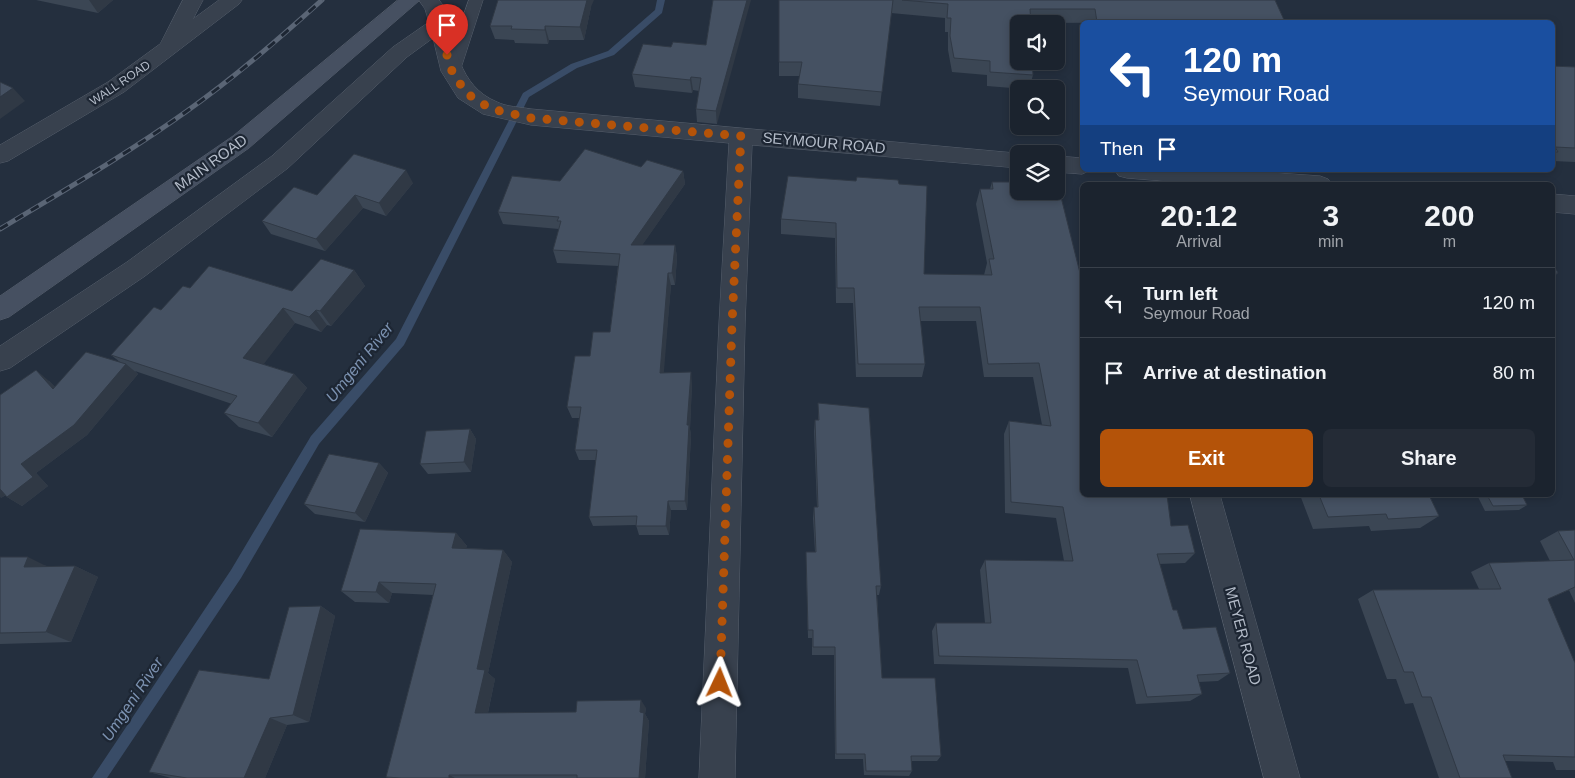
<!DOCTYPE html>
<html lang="en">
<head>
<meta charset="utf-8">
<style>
	:root { --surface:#1b232e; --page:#242b36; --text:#f1f3f6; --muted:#a0a4aa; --line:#39404a; --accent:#b45309 }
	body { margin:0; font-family:Helvetica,sans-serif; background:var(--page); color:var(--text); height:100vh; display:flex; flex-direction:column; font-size:19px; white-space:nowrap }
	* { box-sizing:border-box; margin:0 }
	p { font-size:16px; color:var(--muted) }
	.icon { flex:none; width:28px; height:28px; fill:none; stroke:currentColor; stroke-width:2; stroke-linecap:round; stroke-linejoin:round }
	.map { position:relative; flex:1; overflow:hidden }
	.side { position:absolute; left:1080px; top:182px; width:475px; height:315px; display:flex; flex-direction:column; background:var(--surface); border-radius:8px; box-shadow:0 2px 8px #0003,0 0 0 1px var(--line) }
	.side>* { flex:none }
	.banner { position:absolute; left:1080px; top:20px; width:475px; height:152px; border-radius:8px; box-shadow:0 2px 8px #0003,0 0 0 1px var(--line); background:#1a4fa0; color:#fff; overflow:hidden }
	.buttons { position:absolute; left:1010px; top:15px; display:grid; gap:10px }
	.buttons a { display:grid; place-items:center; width:55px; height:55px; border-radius:8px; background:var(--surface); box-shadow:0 2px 8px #0003,0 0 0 1px var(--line); font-size:25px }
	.pin { position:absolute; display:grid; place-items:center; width:42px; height:42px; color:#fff; margin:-51px -21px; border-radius:50% 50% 50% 0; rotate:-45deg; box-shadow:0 0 5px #0007 }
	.pin .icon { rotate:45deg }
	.me { position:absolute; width:55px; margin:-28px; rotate:2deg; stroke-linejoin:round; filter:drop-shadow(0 0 4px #0008) }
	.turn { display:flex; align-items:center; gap:18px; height:105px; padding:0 20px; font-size:22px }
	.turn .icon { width:65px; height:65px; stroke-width:2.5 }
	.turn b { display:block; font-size:35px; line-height:42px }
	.then { display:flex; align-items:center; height:48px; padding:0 20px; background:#0003; gap:10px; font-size:19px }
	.eta { display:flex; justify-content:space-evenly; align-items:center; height:85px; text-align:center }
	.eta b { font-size:30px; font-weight:800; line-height:35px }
	.cta { display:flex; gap:10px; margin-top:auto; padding:10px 20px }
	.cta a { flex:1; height:58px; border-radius:8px; background:var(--accent); color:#fff; font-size:20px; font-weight:800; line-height:58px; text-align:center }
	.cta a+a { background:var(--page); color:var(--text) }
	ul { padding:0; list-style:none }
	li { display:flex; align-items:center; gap:15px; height:70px; padding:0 20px; border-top:1px solid var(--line) }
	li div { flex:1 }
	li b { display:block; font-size:19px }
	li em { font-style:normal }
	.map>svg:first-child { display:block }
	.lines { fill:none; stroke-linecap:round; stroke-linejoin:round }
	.stream { fill:#394c67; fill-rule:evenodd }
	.lane-casing { stroke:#565f6c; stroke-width:1 }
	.street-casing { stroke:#565f6c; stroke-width:1 }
	.secondary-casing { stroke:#565f6c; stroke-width:1 }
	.lane { fill:#38414e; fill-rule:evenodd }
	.street { fill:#38414e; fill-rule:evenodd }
	.secondary { fill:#465061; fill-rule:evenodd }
	.rail-casing { stroke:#5a6575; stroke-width:5 }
	.rail { stroke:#1d2633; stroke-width:3; stroke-dasharray:9; stroke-linecap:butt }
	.wall { fill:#3b4654 }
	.shaded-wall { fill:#303945 }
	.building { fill:#455162; stroke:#303945 }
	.route { stroke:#b45309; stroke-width:9; stroke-dasharray:0 16.2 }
	.labels { text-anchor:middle; stroke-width:4.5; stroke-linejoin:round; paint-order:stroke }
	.far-street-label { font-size:12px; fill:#b4bcc9; stroke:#1d2633 }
	.street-label { font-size:15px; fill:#b4bcc9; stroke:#1d2633 }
	.water-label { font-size:16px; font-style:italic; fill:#7c92b1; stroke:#1d2633 }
</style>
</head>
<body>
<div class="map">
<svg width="1575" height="778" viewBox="0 0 1575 778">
	<rect width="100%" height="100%" fill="#242f3e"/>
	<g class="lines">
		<polygon class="stream" points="657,0 665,0 662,13 614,55 577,68 529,97 404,345 319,444 241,578 107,778 92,778 231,570 311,436 396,339 523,93 571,64 608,51 655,10"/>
		<g class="lane-casing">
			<polygon id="lane" points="469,0 483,0 460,71 457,75 447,75 444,71"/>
		</g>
		<g class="street-casing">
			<g id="street">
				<polygon points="183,0 203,0 193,19 219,0 242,0 239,4 124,92 8,161 0,163 0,145 108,82 160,44"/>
				<path d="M419,0h20l6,8c10,36 13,78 52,94 10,5 23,5 34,7l495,45h-7v14l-267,-23 -7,179 -10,454h-36l20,-454 10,-181 -198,-18 -48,-11 -25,-16 -17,-27 -8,-33 -26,19 -119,111 -143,108 -135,92 -10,3v-25l127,-84 145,-106 121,-109 36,-25 -4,-13z"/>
				<polygon points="1056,156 1082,158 1082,170 1091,170 1082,174 1056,172"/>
				<polygon points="1115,170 1235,170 1320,176 1328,179 1332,185 1212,185 1127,178 1119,176"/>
				<polygon points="1552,194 1575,196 1575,214 1552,212"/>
				<polygon points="1190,495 1220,495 1300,778 1264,778"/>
			</g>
		</g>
		<g class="secondary-casing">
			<polygon id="secondary" points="398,0 420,0 249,148 9,317 0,320 0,296 233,136"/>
		</g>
		<use href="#lane" class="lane"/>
		<use href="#street" class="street"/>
		<use href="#secondary" class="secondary"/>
		<g class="rail-casing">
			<path id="rail" d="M0,229c63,-38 127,-75 187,-118 47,-33 92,-72 135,-111"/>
		</g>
		<use href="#rail" class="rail"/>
	</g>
	<g class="wall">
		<polygon points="36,0 113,0 98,13"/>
		<polygon points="713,0 717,124 697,122 696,109 699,91 693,90 692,93 635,87 632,74 671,47 706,45"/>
		<polygon points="779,0 1275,0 1285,22 1031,23 1033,75 1029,89 1024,89 987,86 987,75 952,72 948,50 948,32 945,32 945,18 891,13 880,106 798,98 798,84 800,76 779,76"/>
		<polygon points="591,7 584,40 549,40 548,44 515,43 514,40 495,39 490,26"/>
		<polygon points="1552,66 1575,67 1575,162 1552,161"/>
		<polygon points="641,167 683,171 685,184 642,245 675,245 677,257 675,285 671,285 663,373 692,383 690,429 691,436 687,510 671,510 669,535 639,535 636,525 593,526 589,517 596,460 579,460 575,450 579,418 572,418 567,407 590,356 610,332 618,266 557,263 553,250 559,229 503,224 498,212"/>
		<polygon points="992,182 1082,495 1171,526 1195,553 1185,563 1159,564 1173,610 1183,629 1230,673 1218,681 1199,682 1202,694 1190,701 1136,704 1128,668 934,664 932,631 936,623 985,623 980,570 985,560 1064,561 1056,518 1005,513 1004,434 1009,421 1042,425 1033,377 984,377 976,321 920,321 925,364 922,377 856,377 853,303 836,303 835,238 781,234 781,219 899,184 924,274 984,275 987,263 976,204 980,189 990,189"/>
		<polygon points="413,183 386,216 363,208 325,251 271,234 262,221 317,195"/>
		<polygon points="1552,263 1558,273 1552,278"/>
		<polygon points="354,270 365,286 331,326 327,325 321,332 295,323 263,364 294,374 307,388 272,437 239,427 224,413 232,404 135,371 138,374 87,435 36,473 48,486 22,506 7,497 6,495 1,498 49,381 55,387 120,362 111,355 161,310 190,288 292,291"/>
		<polygon points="818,403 881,586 879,595 877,595 882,678 941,756 937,761 912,761 912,771 909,776 864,775 863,759 835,759 834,655 812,655 812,638 808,638 806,562 806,552 815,552 813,518 814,507 817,507 814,431 815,420 818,420"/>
		<polygon points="470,429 476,439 471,472 428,474 420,464"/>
		<polygon points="379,463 388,473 365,522 315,514 304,504"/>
		<polygon points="1300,495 1429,495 1439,516 1420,528 1371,531 1369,526 1313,529"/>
		<polygon points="1477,495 1522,495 1527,505 1519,510 1485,511"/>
		<polygon points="1575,530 1575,603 1569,590 1548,599 1575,663 1575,770 1556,770 1553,762 1505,761 1512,778 1439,778 1413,703 1405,704 1396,679 1387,679 1358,599 1373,590 1479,589 1471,572 1489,563 1550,561 1540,541 1558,531"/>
		<polygon points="456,533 467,546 466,548 503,550 512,562 488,673 495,679 488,713 576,712 646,708 645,714 649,721 645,778 389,778 386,777 433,595 392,593 389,603 355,602 341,591"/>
		<polygon points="0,557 47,566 75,566 98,577 71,642 0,644"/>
		<polygon points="321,606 335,616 309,722 287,725 265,778 171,778 149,772 269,679"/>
	</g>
	<g class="shaded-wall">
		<polygon points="89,0 113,0 98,13"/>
		<polygon points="587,0 594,0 591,7 584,40 580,27"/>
		<polygon points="747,0 751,0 717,124 716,111"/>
		<polygon points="545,26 549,40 548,44 545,30"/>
		<polygon points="691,77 693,90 692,93 690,80"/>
		<polygon points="13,88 25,101 0,119 0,97"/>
		<polygon points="406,170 413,183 386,216 379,203"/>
		<polygon points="683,171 685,184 634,257 631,245"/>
		<polygon points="355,195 363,208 325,251 316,239"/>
		<polygon points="675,245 677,257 675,285 672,273"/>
		<polygon points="354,270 365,286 331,326 320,311"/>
		<polygon points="668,273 671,285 663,383 660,373"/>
		<polygon points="283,308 295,323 257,373 243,358"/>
		<polygon points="316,310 327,325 321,332 309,317"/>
		<polygon points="126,364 138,374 87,435 36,473 48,486 22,506 7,497 21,464"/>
		<polygon points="36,370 49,381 67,399 53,389"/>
		<polygon points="691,372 692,383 690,429 691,436 687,510 685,501 687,425"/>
		<polygon points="294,374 307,388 272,437 258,423"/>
		<polygon points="470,429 476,439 471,472 464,462"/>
		<polygon points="379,463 388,473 365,522 355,513"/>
		<polygon points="0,486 10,492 1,498 0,497"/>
		<polygon points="668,501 671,510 669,535 666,526"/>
		<polygon points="456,533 467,546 463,560 452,548"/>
		<polygon points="503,550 512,562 488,673 495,679 486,721 475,713 477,669"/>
		<polygon points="28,557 52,569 24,567"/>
		<polygon points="75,566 98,577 71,642 46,632"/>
		<polygon points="379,582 392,593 389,603 376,592"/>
		<polygon points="321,606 335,616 309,722 293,715"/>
		<polygon points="641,700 646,708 645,714 649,721 645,778 639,778 640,712"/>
		<polygon points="270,718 287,725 265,778 244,778"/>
		<polygon points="449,775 455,778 449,778"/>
	</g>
	<g class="building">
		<polygon points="498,0 587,0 580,27 545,26 545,30 511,29 512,26 490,26"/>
		<polygon points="713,0 747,0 716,111 696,109 701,78 691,77 690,80 632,74 643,44 671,47 673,42 706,45"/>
		<polygon points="779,0 893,0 882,92 798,84 802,62 779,62"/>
		<polygon points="902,0 1275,0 1285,22 1097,22 1095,9 1030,9 1031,24 1019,24 1019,61 1032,61 1033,75 990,72 990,61 954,58 950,36 951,18 947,18 948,4"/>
		<polygon points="1552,66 1575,67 1575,148 1555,147 1558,152 1552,152"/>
		<polygon points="0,82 13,88 0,97"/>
		<polygon points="585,149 641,167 647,160 683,171 631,245 675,245 672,273 668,273 660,373 691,372 687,425 689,425 685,501 668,501 666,526 636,526 637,516 589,517 597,450 575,450 581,407 567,407 575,356 590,356 593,332 610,332 620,254 553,250 561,221 557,221 559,217 498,212 512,176 560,181"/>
		<polygon points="354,154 406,170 379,203 355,195 316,239 262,221 294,187 317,195"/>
		<polygon points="788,176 856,181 857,177 898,180 899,184 927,186 924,274 992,275 989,259 994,259 980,189 993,189 992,182 1019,182 1019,191 1056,191 1056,181 1057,181 1082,281 1082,495 1167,495 1171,526 1188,525 1195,553 1157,554 1173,610 1177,610 1183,629 1216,627 1230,673 1197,675 1202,694 1147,697 1137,660 939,656 936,623 991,623 985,560 1073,561 1063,507 1011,502 1009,421 1051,426 1039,363 988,364 980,307 919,307 925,364 858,364 854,288 837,288 836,223 781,219"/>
		<polygon points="321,259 354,270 320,311 316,310 309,317 283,308 243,358 294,374 258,423 224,413 237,396 111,355 154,307 161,310 183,286 190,288 209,266 292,291"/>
		<polygon points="1552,263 1558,273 1552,273"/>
		<polygon points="86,352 126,364 74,425 21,464 33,477 7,497 0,489 0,395 36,370 53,389"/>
		<polygon points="818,403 869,408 881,586 876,586 882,678 935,678 941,756 911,756 912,771 866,771 865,754 836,754 835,647 813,647 813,630 808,630 806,552 816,552 814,507 818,507 815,420 819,420"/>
		<polygon points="470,429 464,462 420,464 426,431"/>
		<polygon points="329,454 379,463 355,513 304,504"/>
		<polygon points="1319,495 1429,495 1439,516 1388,519 1386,514 1328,517"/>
		<polygon points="1487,495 1522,495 1527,505 1493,506"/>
		<polygon points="360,529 456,533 452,548 503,550 477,669 485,670 475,713 576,712 577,701 641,700 640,712 644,713 639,778 577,778 577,775 449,775 449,778 401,778 386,777 436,584 379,582 376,592 341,591"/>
		<polygon points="1575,530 1575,587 1548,599 1575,663 1575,757 1503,755 1512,778 1460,778 1431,697 1422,697 1413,672 1404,672 1373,590 1501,589 1489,563 1574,560 1558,531"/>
		<polygon points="0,557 28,557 24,567 75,566 46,632 0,633"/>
		<polygon points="321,606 293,715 270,718 244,778 187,778 149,772 199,670 269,679 289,607"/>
	</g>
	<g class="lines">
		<polyline class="route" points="447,55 452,71 466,93 491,109 531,118 741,136 732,324 720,683"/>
	</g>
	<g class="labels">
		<g class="far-street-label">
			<text transform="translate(120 83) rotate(-34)" y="4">WALL ROAD</text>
		</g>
		<g class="street-label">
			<text transform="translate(824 143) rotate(5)" y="5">SEYMOUR ROAD</text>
			<text transform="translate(211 163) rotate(-36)" y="5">MAIN ROAD</text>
			<text transform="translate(1243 636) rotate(75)" y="5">MEYER ROAD</text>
		</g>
		<g class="water-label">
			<text transform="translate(359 362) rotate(-51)" y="6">Umgeni River</text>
			<text transform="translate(132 699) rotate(-56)" y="6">Umgeni River</text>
		</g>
	</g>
</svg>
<div class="buttons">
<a><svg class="icon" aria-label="sound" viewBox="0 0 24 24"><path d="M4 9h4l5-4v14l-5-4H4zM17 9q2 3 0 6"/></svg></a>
<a><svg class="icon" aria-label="search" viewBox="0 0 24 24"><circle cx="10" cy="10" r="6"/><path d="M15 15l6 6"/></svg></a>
<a><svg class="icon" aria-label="layers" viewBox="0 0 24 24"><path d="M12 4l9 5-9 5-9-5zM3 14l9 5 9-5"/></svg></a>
</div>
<div class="pin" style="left:447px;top:55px;background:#d93025"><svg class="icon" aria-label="arrive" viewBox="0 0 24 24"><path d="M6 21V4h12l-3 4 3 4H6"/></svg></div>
<svg class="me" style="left:720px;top:683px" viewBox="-20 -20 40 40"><path d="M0-17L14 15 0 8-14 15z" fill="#b45309" stroke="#fff" stroke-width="4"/></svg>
<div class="banner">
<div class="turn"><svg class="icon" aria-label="left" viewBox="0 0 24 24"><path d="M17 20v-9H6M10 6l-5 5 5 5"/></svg><div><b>120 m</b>Seymour Road</div></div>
<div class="then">Then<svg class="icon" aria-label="arrive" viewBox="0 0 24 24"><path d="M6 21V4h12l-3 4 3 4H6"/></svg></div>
</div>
<section class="side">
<div class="eta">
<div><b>20:12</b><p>Arrival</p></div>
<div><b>3</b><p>min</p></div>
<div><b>200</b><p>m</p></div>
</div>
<ul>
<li><svg class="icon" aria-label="left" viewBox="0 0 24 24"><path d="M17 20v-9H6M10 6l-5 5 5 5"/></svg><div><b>Turn left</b><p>Seymour Road</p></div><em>120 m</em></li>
<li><svg class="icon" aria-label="arrive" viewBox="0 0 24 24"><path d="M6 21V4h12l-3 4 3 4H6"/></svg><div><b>Arrive at destination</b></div><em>80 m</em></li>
</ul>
<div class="cta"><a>Exit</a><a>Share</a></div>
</section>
</div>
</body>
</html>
